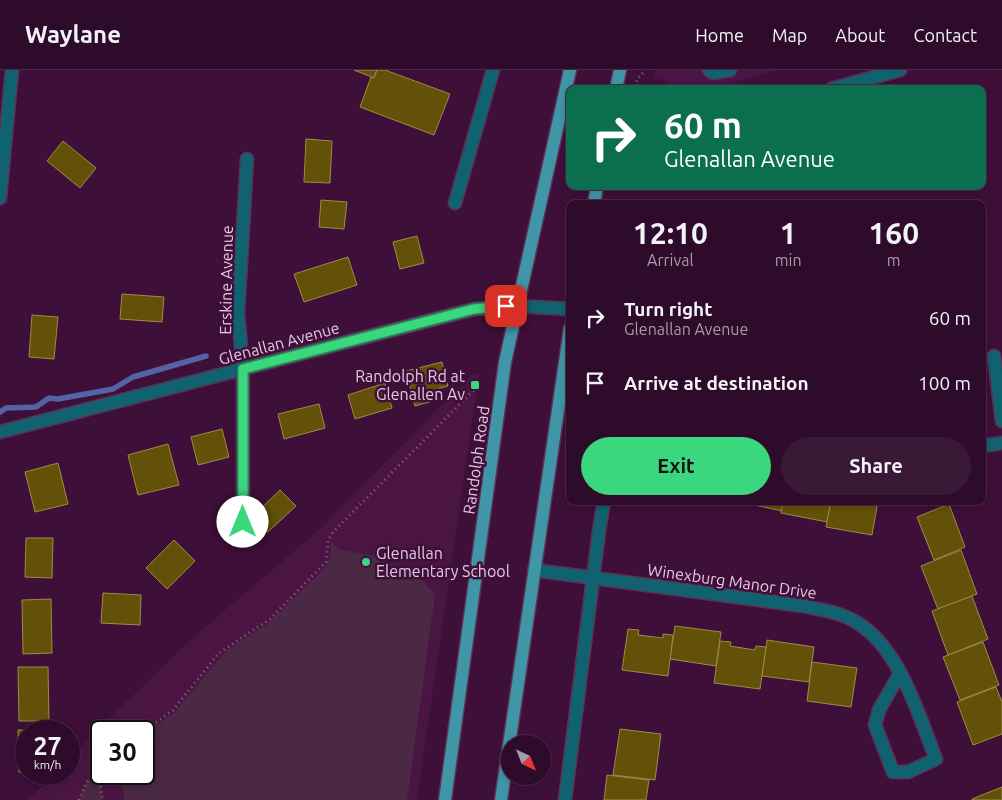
<!DOCTYPE html>
<html lang="en">
<head>
<meta charset="utf-8">
<style>
	:root { --surface:#2e0b2a; --page:#3a1936; --text:#f1f3f6; --muted:#a79ba8; --line:#492b47; --accent:#3ad77f }
	body { margin:0; font-family:Ubuntu,sans-serif; background:var(--page); color:var(--text); height:100vh; display:flex; flex-direction:column; font-size:19px; white-space:nowrap }
	* { box-sizing:border-box; margin:0 }
	p { font-size:16px; color:var(--muted) }
	.icon { flex:none; width:28px; height:28px; fill:none; stroke:currentColor; stroke-width:2; stroke-linecap:round; stroke-linejoin:round }
	.map { position:relative; flex:1; overflow:hidden }
	.panel { position:absolute; left:566px; top:130px; width:420px; height:305px; display:flex; flex-direction:column; background:var(--surface); border-radius:10px; box-shadow:0 2px 8px #0003,0 0 0 1px var(--line) }
	.panel>* { flex:none }
	.hud { position:absolute; left:566px; top:15px; width:420px; height:105px; border-radius:10px; box-shadow:0 2px 8px #0003,0 0 0 1px var(--line); background:#0b6e4f; color:#fff; overflow:hidden }
	.needle { width:32px; rotate:137deg }
	.tools { position:absolute; left:501px; top:665px; display:grid; gap:10px }
	.tools a { display:grid; place-items:center; width:50px; height:50px; border-radius:50%; background:var(--surface); box-shadow:0 2px 8px #0003,0 0 0 1px var(--line); font-size:25px }
	.speed { position:absolute; left:15px; top:650px; display:flex; gap:10px; font-size:25px; font-weight:700; text-align:center }
	.speed>* { display:grid; place-content:center; width:65px; height:65px; border-radius:50%; background:var(--surface); box-shadow:0 2px 8px #0003,0 0 0 1px var(--line); line-height:1 }
	.speed small { font-size:12px; font-weight:400 }
	.speed .limit { border:2px solid #111; border-radius:8px; background:#fff; color:#111 }
	.pin { position:absolute; display:grid; place-items:center; width:42px; height:42px; color:#fff; margin:-21px; border-radius:10px; box-shadow:0 2px 8px #0006 }
	.me { position:absolute; width:55px; margin:-28px; rotate:0deg; stroke-linejoin:round; filter:drop-shadow(0 0 4px #0008) }
	.turn { display:flex; align-items:center; gap:18px; height:105px; padding:0 15px; font-size:22px }
	.turn .icon { width:65px; height:65px; stroke-width:2.5 }
	.turn b { display:block; font-size:35px; line-height:42px }
	.eta { display:flex; justify-content:space-evenly; align-items:center; height:85px; text-align:center }
	.eta b { font-size:30px; font-weight:700; line-height:35px }
	.primary-button { display:flex; gap:10px; margin-top:auto; padding:10px 15px }
	.primary-button a { flex:1; height:58px; border-radius:30px; background:var(--accent); color:#111; font-size:20px; font-weight:700; line-height:58px; text-align:center }
	.primary-button a+a { background:var(--page); color:var(--text) }
	ul { padding:0; list-style:none }
	li { display:flex; align-items:center; gap:15px; height:65px; padding:0 15px }
	li div { flex:1 }
	li b { display:block; font-size:19px }
	li em { font-style:normal }
	header { display:flex; align-items:center; gap:30px; box-sizing:border-box; height:70px; padding:0 25px; background:var(--surface); border-bottom:1px solid var(--line) }
	header strong { font-size:24px }
	nav { display:flex; gap:28px; margin-inline-start:auto; font-size:18px }
	.map>svg:first-child { display:block }
	.built { fill:#4a1543; fill-rule:evenodd }
	.green { fill:#4b2945 }
	.lines { fill:none; stroke-linecap:round; stroke-linejoin:round }
	.stream { stroke:#5563a6; stroke-width:5.5 }
	.building { fill:#63510a; stroke:#9f8b46 }
	.minor-casing { stroke:#5c3056; stroke-width:15 }
	.major-casing { stroke:#5c3056; stroke-width:15 }
	.path { stroke:#8a6384; stroke-width:3; stroke-dasharray:1 4; stroke-linecap:butt }
	.minor { stroke:#116270; stroke-width:12 }
	.major { stroke:#4096a7; stroke-width:12 }
	.route-casing { stroke:#268c53; stroke-width:12 }
	.route { stroke:#3ad77f; stroke-width:9 }
	.poi-dot { fill:#3ad77f; stroke:#3e0f38; stroke-width:2 }
	.labels { text-anchor:middle; stroke-width:5; stroke-linejoin:round; paint-order:stroke }
	.street-label { font-size:16px; fill:#e5c7df; stroke:#3e0f38 }
	.poi-label { font-size:16px; fill:#e5c7df; stroke:#3e0f38; text-anchor:end }
</style>
</head>
<body>
<header>
<strong>Waylane</strong>
<nav><a>Home</a><a>Map</a><a>About</a><a>Contact</a></nav>
</header>
<div class="map">
<svg width="1002" height="730" viewBox="0 0 1002 730">
	<rect width="100%" height="100%" fill="#3e0f38"/>
	<g class="built">
		<polygon points="655,0 776,0 713,19 684,19 653,7"/>
		<path d="M479,304l-62,426h-390l28,-26h14v-15l32,-33 97,-93 122,-104 151,-154zM101,661h43v43h-43z"/>
	</g>
	<g class="green">
		<polygon points="331,471 338,479 378,487 423,511 435,525 407,730 125,730 120,704 144,704 144,677 164,672 144,675 144,663 174,643 227,580 266,555 323,500 330,489"/>
		<polygon points="97,701 103,730 79,730 88,710"/>
	</g>
	<g class="lines">
		<polyline class="stream" points="0,342 6,338 36,337 49,328 58,329 113,319 133,307 206,286"/>
	</g>
	<g class="building">
		<polygon points="354,0 377,0 374,8"/>
		<polygon points="377,0 385,0 450,24 434,65 360,37 371,7 374,8"/>
		<polygon points="306,69 332,71 330,113 304,112"/>
		<polygon points="63,71 96,98 80,118 47,91"/>
		<polygon points="321,130 347,132 344,159 319,157"/>
		<polygon points="417,166 424,193 400,199 393,172"/>
		<polygon points="348,187 357,215 304,232 294,204"/>
		<polygon points="122,224 164,227 162,252 120,249"/>
		<polygon points="32,245 58,247 54,289 29,287"/>
		<polygon points="442,292 448,316 437,319 440,329 415,336 406,301"/>
		<polygon points="385,313 392,338 355,349 348,325"/>
		<polygon points="319,334 325,358 284,369 278,344"/>
		<polygon points="222,359 229,387 198,395 191,367"/>
		<polygon points="168,374 179,415 138,425 128,385"/>
		<polygon points="58,393 68,434 35,442 25,402"/>
		<polygon points="280,420 296,436 268,462 253,446"/>
		<polygon points="736,431 783,431 782,441"/>
		<polygon points="783,431 831,431 827,452 781,443"/>
		<polygon points="831,431 878,431 872,465 826,457"/>
		<polygon points="949,434 965,477 934,490 917,447"/>
		<polygon points="26,468 53,468 52,508 25,507"/>
		<polygon points="174,470 195,491 167,519 146,498"/>
		<polygon points="961,480 977,524 938,539 921,496"/>
		<polygon points="103,523 141,525 140,555 101,553"/>
		<polygon points="972,526 988,569 948,585 932,541"/>
		<polygon points="51,529 52,583 23,584 22,530"/>
		<polygon points="675,556 721,562 716,596 670,589"/>
		<polygon points="628,559 639,560 638,565 663,568 663,564 673,565 668,606 622,600"/>
		<polygon points="767,570 814,577 809,612 762,606"/>
		<polygon points="720,571 731,572 730,576 755,580 756,576 766,577 760,619 714,613"/>
		<polygon points="983,572 999,615 960,630 943,587"/>
		<polygon points="812,592 857,598 851,637 807,631"/>
		<polygon points="18,597 48,597 49,651 19,651"/>
		<polygon points="996,617 1002,632 1002,664 973,675 957,632"/>
		<polygon points="620,659 661,664 655,710 613,705"/>
		<polygon points="18,660 48,660 26,661 26,702 19,702"/>
		<polygon points="607,705 649,710 646,730 604,730"/>
		<polygon points="1002,717 1002,730 972,730 972,729"/>
	</g>
	<g class="lines">
		<g class="minor-casing">
			<g id="minor">
				<polyline points="709,0 713,3 730,0"/>
				<polyline points="831,19 900,0"/>
				<polyline points="0,128 12,0"/>
				<polyline points="455,133 493,0"/>
				<polyline points="994,286 1002,351"/>
				<polyline points="0,362 474,239 517,236 570,239"/>
				<polyline points="982,376 1002,373"/>
				<polyline points="243,452 243,299 238,243 247,89"/>
				<path d="M534,500l270,36c17,4 36,6 52,16 44,26 62,92 80,137l-28,13h-15l-18,-47 4,-15 21,-37"/>
				<polyline points="565,730 599,461 604,431"/>
			</g>
		</g>
		<g class="major-casing">
			<g id="major">
				<polyline points="616,19 620,0"/>
				<polyline points="594,134 597,116"/>
				<polyline points="445,730 505,292 570,0"/>
				<polyline points="501,730 570,258"/>
			</g>
		</g>
		<g class="path">
			<polyline points="634,16 638,8 646,0"/>
			<polyline points="144,661 173,640 219,583 270,549 326,492 328,471 333,462 476,318"/>
			<polyline points="97,702 103,730"/>
			<polyline points="79,730 88,710 101,696"/>
		</g>
		<use href="#minor" class="minor"/>
		<use href="#major" class="major"/>
	</g>
	<g class="lines">
		<g class="route-casing">
			<polyline id="route" points="243,452 243,299 474,239 506,236"/>
		</g>
		<use href="#route" class="route"/>
	</g>
	<g class="poi-dot">
		<rect x="470" y="310" width="10" height="10" rx="2.5"/>
		<circle cx="366" cy="492" r="5"/>
	</g>
	<g class="labels">
		<g class="street-label">
			<text transform="translate(226 210) rotate(-89)" y="6">Erskine Avenue</text>
			<text transform="translate(279 273) rotate(-15)" y="6">Glenallan Avenue</text>
			<text transform="translate(476 390) rotate(-82)" y="6">Randolph Road</text>
			<text transform="translate(732 511) rotate(8)" y="6">Winexburg Manor Drive</text>
		</g>
		<g class="poi-label">
			<text x="465" y="312">Randolph Rd at<tspan x="465" dy="18">Glenallen Av</tspan></text>
			<text x="376" y="489" text-anchor="start">Glenallan<tspan x="376" dy="18">Elementary School</tspan></text>
		</g>
	</g>
</svg>
<div class="tools">
<a><svg class="needle" viewBox="-14 -14 28 28"><path d="M0-13l5 13h-10z" fill="#e53935"/><path d="M0 13l5-13h-10z" fill="#a79ba8"/></svg></a>
</div>
<div class="speed"><div>27<small>km/h</small></div><div class="limit">30</div></div>
<div class="pin" style="left:506px;top:236px;background:#d93025"><svg class="icon" aria-label="arrive" viewBox="0 0 24 24"><path d="M6 21V4h12l-3 4 3 4H6"/></svg></div>
<svg class="me" style="left:243px;top:452px" viewBox="-20 -20 40 40"><circle r="19" fill="#fff"/><path d="M0-13L10 11 0 6-10 11z" fill="#3ad77f"/></svg>
<div class="hud">
<div class="turn"><svg class="icon" aria-label="right" viewBox="0 0 24 24"><path d="M7 20v-9h11M14 6l5 5-5 5"/></svg><div><b>60 m</b>Glenallan Avenue</div></div>
</div>
<section class="panel">
<div class="eta">
<div><b>12:10</b><p>Arrival</p></div>
<div><b>1</b><p>min</p></div>
<div><b>160</b><p>m</p></div>
</div>
<ul>
<li><svg class="icon" aria-label="right" viewBox="0 0 24 24"><path d="M7 20v-9h11M14 6l5 5-5 5"/></svg><div><b>Turn right</b><p>Glenallan Avenue</p></div><em>60 m</em></li>
<li><svg class="icon" aria-label="arrive" viewBox="0 0 24 24"><path d="M6 21V4h12l-3 4 3 4H6"/></svg><div><b>Arrive at destination</b></div><em>100 m</em></li>
</ul>
<div class="primary-button"><a>Exit</a><a>Share</a></div>
</section>
</div>
</body>
</html>
